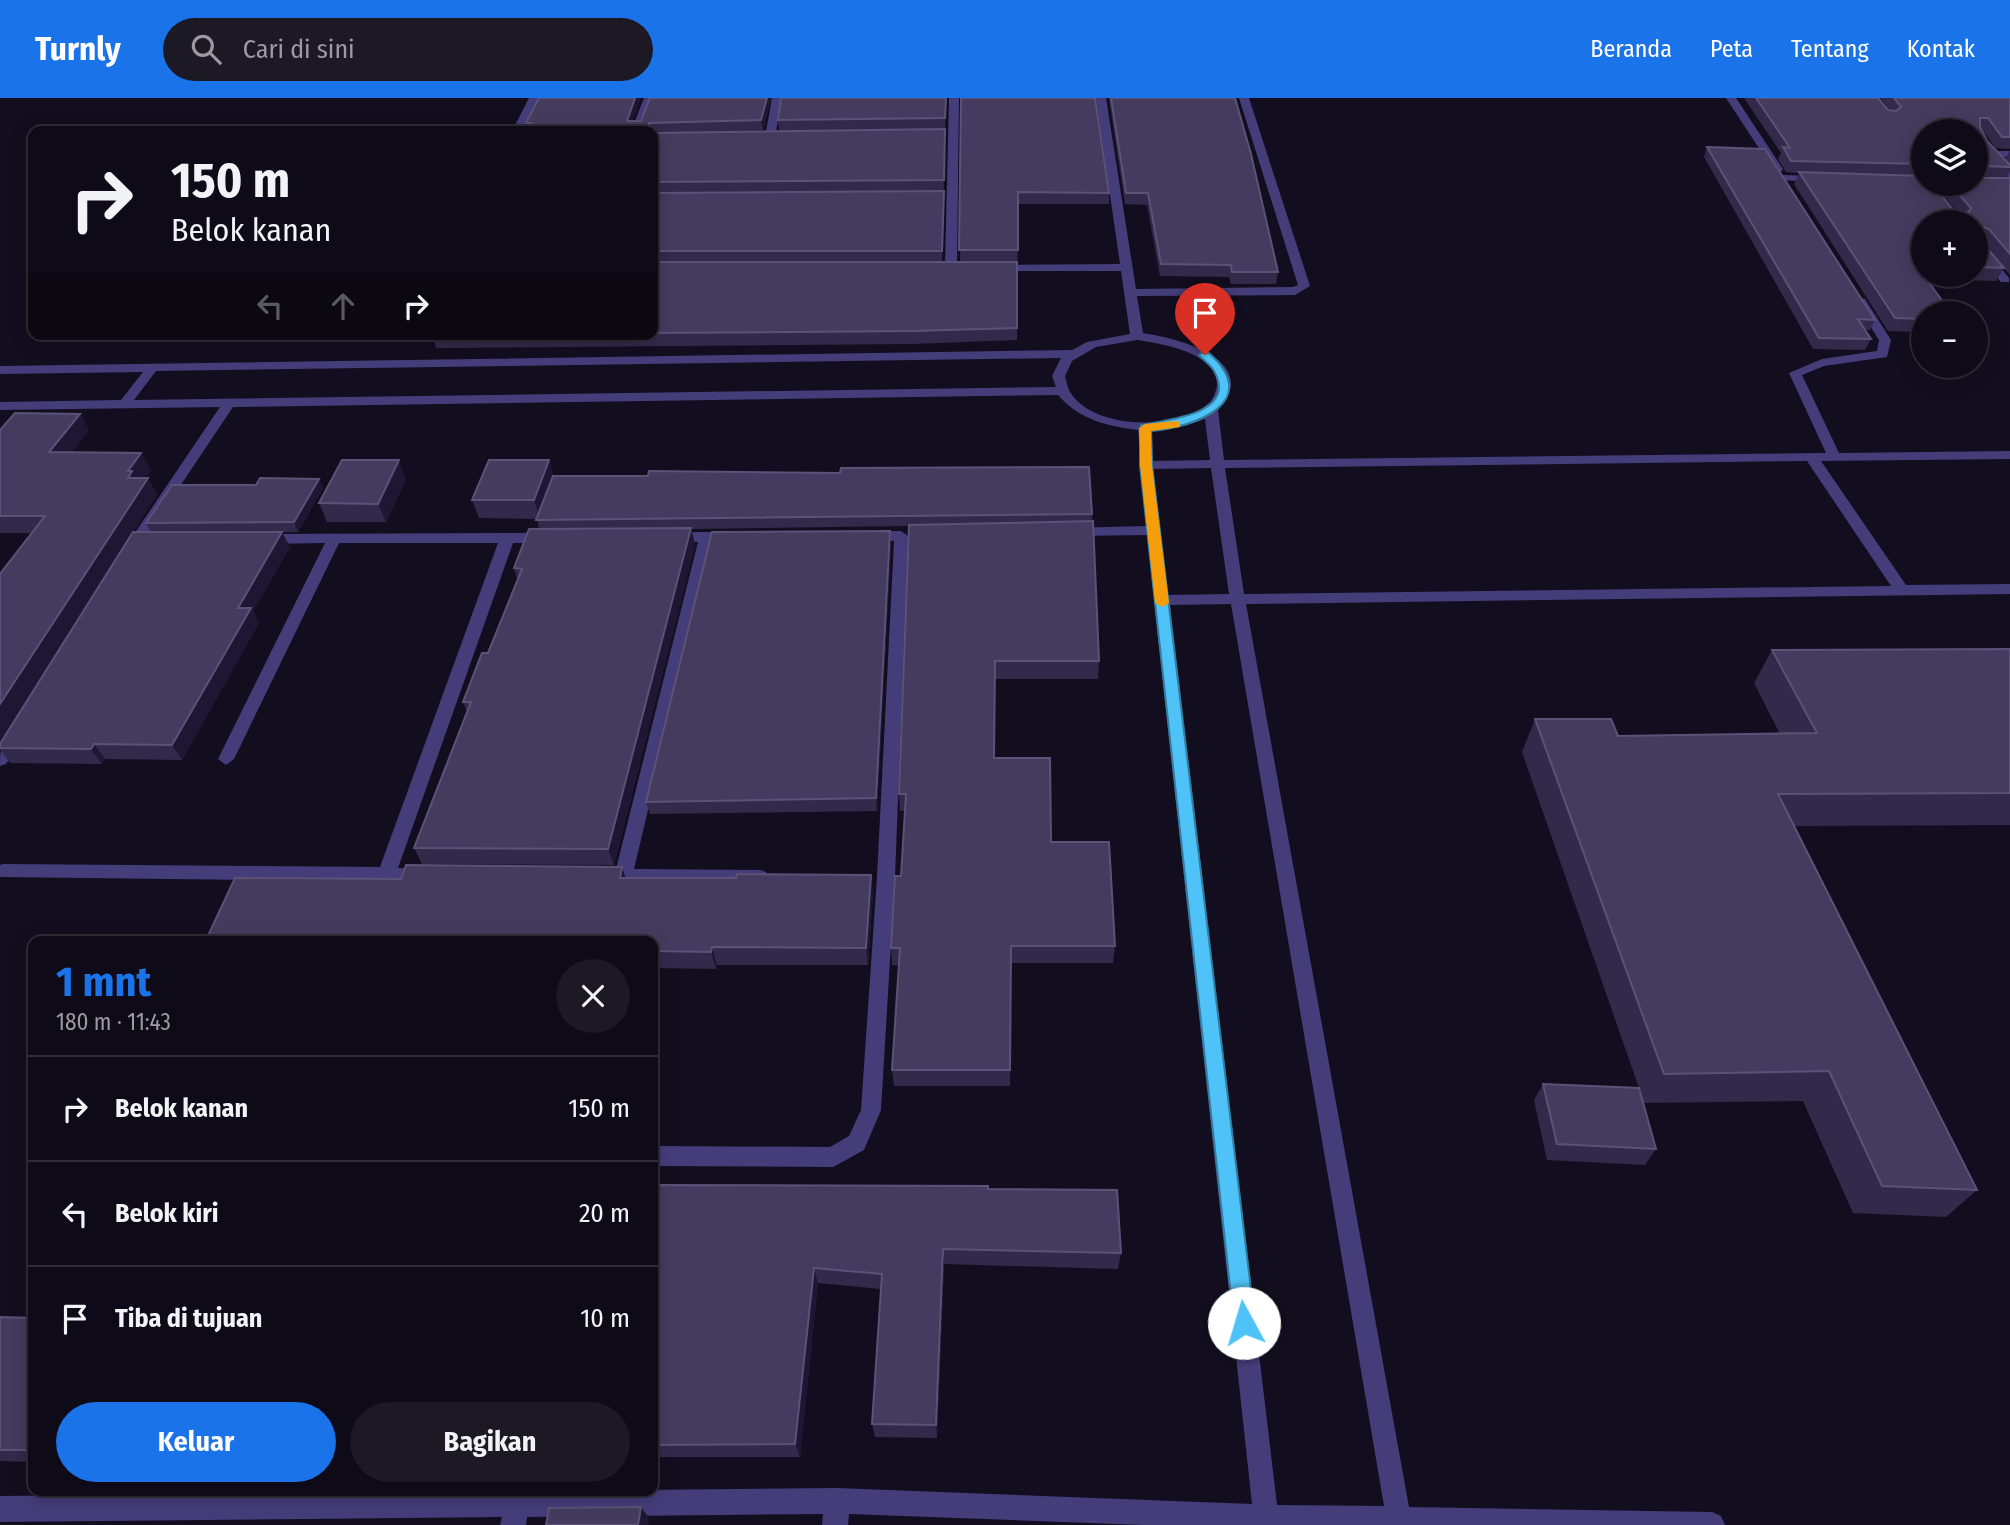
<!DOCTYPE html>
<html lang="id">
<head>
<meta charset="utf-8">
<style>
	:root { --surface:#0e0a17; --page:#1c1824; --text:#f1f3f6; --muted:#9b9aa1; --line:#2e2b36; --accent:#1a73e8 }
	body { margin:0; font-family:"Fira Sans Condensed",sans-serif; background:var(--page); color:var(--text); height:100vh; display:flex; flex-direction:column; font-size:26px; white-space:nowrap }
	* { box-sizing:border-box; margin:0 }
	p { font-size:23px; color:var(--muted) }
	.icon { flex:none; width:38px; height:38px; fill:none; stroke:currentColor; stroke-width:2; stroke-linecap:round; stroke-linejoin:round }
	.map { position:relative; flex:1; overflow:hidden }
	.panel { position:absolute; left:28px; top:838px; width:630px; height:560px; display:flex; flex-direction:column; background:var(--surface); border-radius:14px; box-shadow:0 4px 18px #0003,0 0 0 2px var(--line) }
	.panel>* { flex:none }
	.banner { position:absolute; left:28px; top:28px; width:630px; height:214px; border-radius:14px; box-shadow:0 4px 18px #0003,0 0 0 2px var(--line); background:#0e0a17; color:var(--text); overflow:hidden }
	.controls { position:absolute; left:1911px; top:21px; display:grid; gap:14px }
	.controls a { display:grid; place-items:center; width:77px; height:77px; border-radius:50%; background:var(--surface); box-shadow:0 4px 18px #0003,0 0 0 2px var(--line); font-size:35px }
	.pin { position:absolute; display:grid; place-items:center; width:60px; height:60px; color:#fff; margin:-72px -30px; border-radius:50% 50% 50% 0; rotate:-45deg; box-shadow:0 0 7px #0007 }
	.pin .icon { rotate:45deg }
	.me { position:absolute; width:77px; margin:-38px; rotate:354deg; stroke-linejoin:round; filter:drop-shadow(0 0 5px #0008) }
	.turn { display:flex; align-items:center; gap:24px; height:147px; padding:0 28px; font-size:32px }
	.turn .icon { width:91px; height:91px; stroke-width:2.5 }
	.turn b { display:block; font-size:49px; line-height:60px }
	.lanes { display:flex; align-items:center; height:66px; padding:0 28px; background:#0003; justify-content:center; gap:35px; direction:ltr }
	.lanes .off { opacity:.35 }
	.round { display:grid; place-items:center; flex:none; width:74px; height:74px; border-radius:37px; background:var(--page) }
	.summary { display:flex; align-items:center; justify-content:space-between; height:119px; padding:0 28px }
	h1 { font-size:42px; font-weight:700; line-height:52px; color:var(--accent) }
	.button { display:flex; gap:14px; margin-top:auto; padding:14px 28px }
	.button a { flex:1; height:80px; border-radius:42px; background:var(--accent); color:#fff; font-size:28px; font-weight:700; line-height:80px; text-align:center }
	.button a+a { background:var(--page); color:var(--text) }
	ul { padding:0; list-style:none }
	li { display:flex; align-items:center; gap:21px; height:105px; padding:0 28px; border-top:2px solid var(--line) }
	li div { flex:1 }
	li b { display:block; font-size:26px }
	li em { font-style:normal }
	header { display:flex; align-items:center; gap:42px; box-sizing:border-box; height:98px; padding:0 35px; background:var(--accent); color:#fff }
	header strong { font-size:33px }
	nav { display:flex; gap:38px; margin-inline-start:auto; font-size:24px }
	.search { width:490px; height:63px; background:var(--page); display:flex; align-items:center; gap:18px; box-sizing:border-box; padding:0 24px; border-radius:38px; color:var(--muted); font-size:26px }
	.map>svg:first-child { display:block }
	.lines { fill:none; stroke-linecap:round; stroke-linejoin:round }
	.minor { fill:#443d7a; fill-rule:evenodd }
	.wall { fill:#33294b; fill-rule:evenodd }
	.shaded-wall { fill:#1e1632 }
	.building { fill:#443b5e; stroke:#5c5277; stroke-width:2 }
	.route { fill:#4fc3f7; stroke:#337fa1; stroke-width:2 }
	.slow { fill:#f59e0b }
</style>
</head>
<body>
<header>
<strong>Turnly</strong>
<div class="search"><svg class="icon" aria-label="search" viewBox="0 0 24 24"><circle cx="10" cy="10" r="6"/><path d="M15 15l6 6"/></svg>Cari di sini</div>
<nav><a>Beranda</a><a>Peta</a><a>Tentang</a><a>Kontak</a></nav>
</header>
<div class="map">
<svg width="2010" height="1427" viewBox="0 0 2010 1427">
	<rect width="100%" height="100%" fill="#130e1f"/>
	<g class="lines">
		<g class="minor">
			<polygon points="529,0 539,0 522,33 512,33"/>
			<polygon points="644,0 654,0 641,33 631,33"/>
			<polygon points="772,0 782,0 775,39 770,42 765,39"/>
			<path d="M949,0h10l-2,171c-6,5 -21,5 -27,0l2,-2 13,-1z"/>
			<path d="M1096,0h10l30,191 157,-2 5,-2 -59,-187h10l61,188 -15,9 -158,1 6,37c34,5 121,27 75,77l6,50 602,-7 -37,-80 33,-14 55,-8 2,-11 -24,-38 6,-4 4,1 26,41 -4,17 -63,9 -22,9 37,78 171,-2v8l-189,2 85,124 104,-1v10l-764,10 163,903 303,5 9,4 4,9h-582l-294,-11 -1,11h-26l1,-11 -296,3 -1,8h-26l2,-8 -502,5v-26l837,-8 415,16 -105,-969 -77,1 -7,-4 7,-4 76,-2 -8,-96c-31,-4 -58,-10 -80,-35l-825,12 -99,148 -5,2 -7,-5 98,-145 -220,3v-8l121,-2 22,-28 -143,2v-8l1072,-16 15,-8 43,-8 -9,-63h-127l-6,-3 6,-3 126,-1zM1137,242c29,4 101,17 74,61 -30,30 -117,30 -141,-9 -2,-4 -4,-11 -5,-16l7,-15 24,-14zM1061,260l-9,18 4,11 -922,13 22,-29zM1205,321l5,41 -57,1 -1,-30 33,-5zM1807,363l84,125 -647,8 -19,-126zM1211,370l18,126 -61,1 -15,-126zM1231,506l153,902 -107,-1 -107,-900z"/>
			<polygon points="1726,0 1736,0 1783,71 1782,73 1774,73"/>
			<polygon points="1991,53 2010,53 2010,59 1999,59 2010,71 2010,81 1986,56"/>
			<polygon points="1783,77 1818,78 1823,81 1818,84 1779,82 1779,78"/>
			<polygon points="1976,144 1980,145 2009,180 2009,184 2001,184 1976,154"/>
			<polygon points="868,433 901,433 908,438 895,779 881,1012 864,1052 833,1069 653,1068 653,1048 830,1049 849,1038 861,1012 877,779 894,443 863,441 861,438"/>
			<polygon points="672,434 735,434 742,439 735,444 712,444 634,771 760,772 766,774 769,779 766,784 760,786 602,785 596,783 593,778 596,773 616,771 698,444 667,442 665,439 667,436"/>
			<polygon points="507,435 549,435 556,440 549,445 513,445 398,770 430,772 433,777 430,782 424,784 0,779 0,767 3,766 380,769 498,445 339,445 234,661 226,667 218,661 325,445 262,446 255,441 262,436"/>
			<path d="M15,633l8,6 -17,27 -6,2c0,-13 0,-30 15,-35z"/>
		</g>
	</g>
	<g class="wall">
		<polygon points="650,0 771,0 763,33 779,33 778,22 781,0 946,0 942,164 960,164 961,0 1109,95 1109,106 1018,106 1017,242 912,246 436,250 432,236 653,236 653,33 528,33 526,25 641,23"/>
		<polygon points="1109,0 1235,0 1278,174 1276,186 1231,186 1229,179 1160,178 1147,107 1125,106"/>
		<path d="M1744,0h134l12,12 -10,-12h130v51l-15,-1 -13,-19 5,12 18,19 5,-10v21l-4,7h4v97l-29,-34 23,27 -8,13 -70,-2 -3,34v19l-35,-1 -94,-147 5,-11 -13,-1 -8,-13 3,-6zM1923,33l53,53h-43l25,28h-3l-32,-28zM1923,124h53v53h-53z"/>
		<polygon points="1707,49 1875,222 1870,232 1865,232 1871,241 1865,252 1813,251 1704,59"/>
		<polygon points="80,316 89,332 72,354 151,372 145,380 148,380 157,397 133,434 290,449 253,513 259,525 182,662 105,661 102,666 10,665 0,652 0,646 121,453 0,643 32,435 0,435 0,332"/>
		<polygon points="549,362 553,378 1092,416 1099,563 1098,581 995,581 994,660 1051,744 1115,848 1113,865 1011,865 1010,988 894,988 892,972 899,867 892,867 891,850 901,778 905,713 900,713 899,696 909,428 691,431 695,447 614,767 422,766 414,750 467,614 463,604 488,555 517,481 514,470 539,431 537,421 479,420 472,402"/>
		<polygon points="406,381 386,424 327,424 319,405"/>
		<polygon points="256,387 323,390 298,434 151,434 146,425"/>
		<polygon points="891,446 877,713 650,716 646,704"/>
		<polygon points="2010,551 2010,727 1794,728 1977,1092 1946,1119 1853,1115 1803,1003 1644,1005 1641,995 1656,1051 1645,1067 1547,1062 1534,1002 1543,986 1639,990 1522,654 1535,621 1618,638 1780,636 1754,585 1772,552"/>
		<polygon points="626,780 873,795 868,867 717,867 716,871 653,870 653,844 401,781"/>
		<polygon points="653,1087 988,1091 1121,1155 1118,1171 944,1166 937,1340 875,1339 872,1326 881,1191 818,1185 800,1359 659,1359 654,1389 653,1389"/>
		<polygon points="0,1219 33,1220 33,1364 0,1363"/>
	</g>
	<g class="shaded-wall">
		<polygon points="635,0 641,0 629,33 627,23"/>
		<polygon points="767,0 771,0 763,33 761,22"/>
		<polygon points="1982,68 1976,81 1976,72"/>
		<polygon points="944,93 944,105 942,165 942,153"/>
		<polygon points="80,316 89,332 59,371 49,354"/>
		<polygon points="141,355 151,372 140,387 148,380 157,397 0,643 0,606 128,380 128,373"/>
		<polygon points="399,362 406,381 386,424 378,406"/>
		<polygon points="549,362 554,381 540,421 534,402"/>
		<polygon points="319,381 323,390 298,434 294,424"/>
		<polygon points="691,430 695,447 614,767 608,751"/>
		<polygon points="890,433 891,446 877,713 876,700"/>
		<polygon points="282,434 290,449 253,513 259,525 182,662 172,647 238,510"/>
		<polygon points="94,646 105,661 102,666 91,651"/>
		<polygon points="622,769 628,787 620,780"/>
		<polygon points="871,777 873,795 868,867 866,850"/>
		<polygon points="712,849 717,867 716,871 711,854"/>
		<polygon points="943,1151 944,1166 937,1340 936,1327"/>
		<polygon points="814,1170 818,1185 800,1359 795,1346"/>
		<polygon points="653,1349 659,1359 654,1389 653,1387"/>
		<polygon points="641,1409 649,1420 648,1427 638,1427"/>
	</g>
	<g class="building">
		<polygon points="539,0 635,0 627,23 641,23 650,0 767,0 761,22 649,25 649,33 528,33 532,25 526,25"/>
		<polygon points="781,0 946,0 945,20 778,22"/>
		<polygon points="961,0 1095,0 1109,95 1018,94 1018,152 959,152"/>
		<polygon points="1111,0 1235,0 1251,56 1278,174 1232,174 1231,167 1161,166 1148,95 1126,95"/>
		<polygon points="1756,0 1878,0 1888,12 1896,13 1901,9 1894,0 2010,0 2010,39 2002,39 1988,20 1980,20 1980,29 1987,43 2010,67 2010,69 1982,68 1976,72 1976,33 1923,33 1923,66 1791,63 1783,49 1790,50"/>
		<polygon points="945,31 944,82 653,84 653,35"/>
		<polygon points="1707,49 1765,51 1875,222 1858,221 1871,241 1819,240"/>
		<polygon points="1799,74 1923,78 1923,86 1932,86 1955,114 1969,114 1971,110 1950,86 1976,86 1976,77 1979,80 2010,80 2010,156 1989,131 1983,129 1980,132 1981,143 2004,170 1976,169 1976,124 1923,124 1923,168 1917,168 1951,215 1923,215 1923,221 1895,220"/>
		<polygon points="944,93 942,153 653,153 653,95"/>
		<polygon points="653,164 1017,164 1017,230 912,233 653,235"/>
		<polygon points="432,236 563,236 431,237"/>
		<polygon points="15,315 80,316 49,354 141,355 128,373 132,373 128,380 148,380 0,606 0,476 45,418 0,418 0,332"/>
		<polygon points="342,362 399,362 378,406 319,405"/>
		<polygon points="489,362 549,362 534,402 472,402"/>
		<polygon points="1089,369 1092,416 536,422 553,378 648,378 649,373 840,375 841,370"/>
		<polygon points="260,380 319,381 294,424 146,425 172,387 256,387"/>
		<polygon points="1093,423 1099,563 995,563 994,660 1050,660 1051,744 1109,744 1115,848 1011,848 1010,972 892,972 900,850 891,850 895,778 901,778 906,696 899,696 909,427"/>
		<polygon points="691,430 608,751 414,750 471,604 463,604 482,555 488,555 522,471 514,470 529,431"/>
		<polygon points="890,433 876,700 646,704 712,434"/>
		<polygon points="133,434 282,434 238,510 251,510 172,647 94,646 91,651 0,650 0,646"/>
		<polygon points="2010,551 2010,695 1778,696 1977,1092 1882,1088 1829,973 1664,976 1535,621 1611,621 1618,638 1817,635 1772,552"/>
		<polygon points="406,767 622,769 620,780 736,780 737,776 871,777 866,850 712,849 711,854 653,853 653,844 205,844 235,780 401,781"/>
		<polygon points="1543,986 1639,990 1656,1051 1557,1046"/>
		<polygon points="653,1087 988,1088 988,1091 1117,1092 1121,1155 943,1151 936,1327 872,1326 882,1176 814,1170 795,1346 653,1347"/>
		<polygon points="0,1219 33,1220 33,1352 0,1352"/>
		<polygon points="641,1409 638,1427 546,1427 549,1410"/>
	</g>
	<path class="route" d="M1201,255h8c54,49 -13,74 -58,78l1,34 103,858 -3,7 -8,3 -7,-3 -3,-7 -94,-858 1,-40c23,-5 98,-10 73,-54 -3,-6 -10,-10 -15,-16z"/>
	<polygon class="slow" points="1176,323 1180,324 1180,329 1151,333 1152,367 1169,505 1162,509 1155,505 1140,367 1139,330 1145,326"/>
</svg>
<div class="controls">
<a><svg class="icon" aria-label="layers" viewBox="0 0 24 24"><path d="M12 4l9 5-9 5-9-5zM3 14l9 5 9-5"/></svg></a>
<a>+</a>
<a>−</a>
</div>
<div class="pin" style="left:1205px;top:257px;background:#d93025"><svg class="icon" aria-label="arrive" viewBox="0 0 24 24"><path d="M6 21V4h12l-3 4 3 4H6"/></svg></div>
<svg class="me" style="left:1244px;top:1225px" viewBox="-20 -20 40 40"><circle r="19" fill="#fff"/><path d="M0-13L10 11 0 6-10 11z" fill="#4fc3f7"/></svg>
<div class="banner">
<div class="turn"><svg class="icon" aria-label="right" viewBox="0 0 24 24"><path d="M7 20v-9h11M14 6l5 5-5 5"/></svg><div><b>150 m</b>Belok kanan</div></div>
<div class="lanes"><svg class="icon off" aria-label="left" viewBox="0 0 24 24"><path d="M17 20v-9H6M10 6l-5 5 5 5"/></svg><svg class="icon off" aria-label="ahead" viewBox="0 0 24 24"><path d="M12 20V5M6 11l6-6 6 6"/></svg><svg class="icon" aria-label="right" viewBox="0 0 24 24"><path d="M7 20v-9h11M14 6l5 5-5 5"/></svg></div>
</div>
<section class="panel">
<div class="summary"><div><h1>1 mnt</h1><p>180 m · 11:43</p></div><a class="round"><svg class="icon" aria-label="close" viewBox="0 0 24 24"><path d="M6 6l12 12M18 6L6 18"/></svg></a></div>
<ul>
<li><svg class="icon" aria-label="right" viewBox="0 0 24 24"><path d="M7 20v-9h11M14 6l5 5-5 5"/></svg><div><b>Belok kanan</b></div><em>150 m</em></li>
<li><svg class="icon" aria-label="left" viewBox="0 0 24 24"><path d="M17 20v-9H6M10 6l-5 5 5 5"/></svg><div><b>Belok kiri</b></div><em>20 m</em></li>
<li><svg class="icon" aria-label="arrive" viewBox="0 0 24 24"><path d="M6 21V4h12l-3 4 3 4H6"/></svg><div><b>Tiba di tujuan</b></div><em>10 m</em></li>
</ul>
<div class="button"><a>Keluar</a><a>Bagikan</a></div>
</section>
</div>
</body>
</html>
